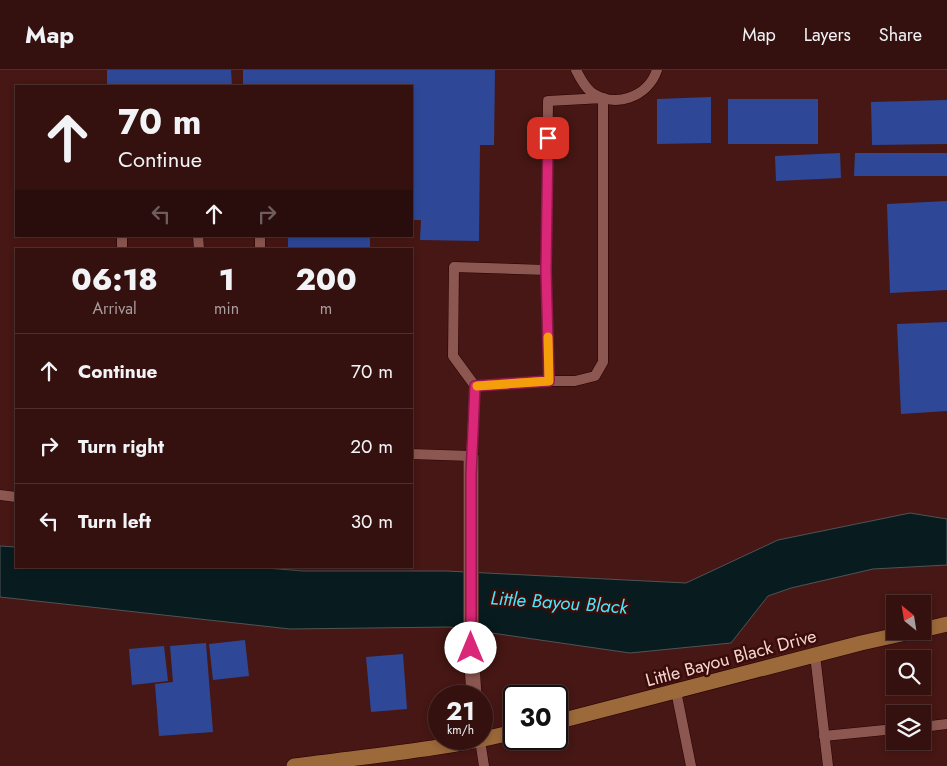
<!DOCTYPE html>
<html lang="en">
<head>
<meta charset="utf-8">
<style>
	:root { --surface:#34110f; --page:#3f1f1d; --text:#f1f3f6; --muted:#a99d9e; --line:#4e312f }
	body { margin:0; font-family:Jost,sans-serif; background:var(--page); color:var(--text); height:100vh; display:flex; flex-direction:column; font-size:19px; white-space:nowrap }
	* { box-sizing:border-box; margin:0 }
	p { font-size:16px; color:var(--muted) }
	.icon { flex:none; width:28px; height:28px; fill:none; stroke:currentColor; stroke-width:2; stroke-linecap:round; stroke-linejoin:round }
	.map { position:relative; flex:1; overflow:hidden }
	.sheet { position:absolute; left:15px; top:178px; width:398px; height:320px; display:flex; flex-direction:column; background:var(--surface); border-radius:0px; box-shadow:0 2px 8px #0003,0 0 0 1px var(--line) }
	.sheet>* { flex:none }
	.top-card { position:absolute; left:15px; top:15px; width:398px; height:152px; border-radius:0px; box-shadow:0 2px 8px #0003,0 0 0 1px var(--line); background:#34110f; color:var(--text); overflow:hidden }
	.needle { width:32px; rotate:330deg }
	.controls { position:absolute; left:886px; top:525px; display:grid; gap:10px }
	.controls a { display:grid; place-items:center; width:45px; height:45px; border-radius:0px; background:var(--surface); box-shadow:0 2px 8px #0003,0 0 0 1px var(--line); font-size:25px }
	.speed { position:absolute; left:428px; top:615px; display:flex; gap:10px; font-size:25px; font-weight:700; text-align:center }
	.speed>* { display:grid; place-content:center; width:65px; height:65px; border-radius:50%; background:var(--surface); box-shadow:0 2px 8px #0003,0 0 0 1px var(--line); line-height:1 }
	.speed small { font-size:12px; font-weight:400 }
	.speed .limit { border:2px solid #111; border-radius:8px; background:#fff; color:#111 }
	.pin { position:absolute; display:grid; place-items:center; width:42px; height:42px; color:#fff; margin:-21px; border-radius:10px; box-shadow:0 2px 8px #0006 }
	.me { position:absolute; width:55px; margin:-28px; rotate:0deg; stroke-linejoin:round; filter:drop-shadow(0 0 4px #0008) }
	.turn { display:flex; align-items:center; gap:18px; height:105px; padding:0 20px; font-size:22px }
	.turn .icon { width:65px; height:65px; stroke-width:2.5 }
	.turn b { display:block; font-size:35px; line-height:42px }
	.lanes { display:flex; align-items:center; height:48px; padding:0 20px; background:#0003; justify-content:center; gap:25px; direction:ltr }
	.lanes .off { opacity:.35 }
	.eta { display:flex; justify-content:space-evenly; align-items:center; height:85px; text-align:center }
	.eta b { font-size:30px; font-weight:800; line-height:35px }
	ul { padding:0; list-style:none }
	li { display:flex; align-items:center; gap:15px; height:75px; padding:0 20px; border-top:1px solid var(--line) }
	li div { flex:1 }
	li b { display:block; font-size:19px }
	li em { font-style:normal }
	header { display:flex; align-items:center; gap:30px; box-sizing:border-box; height:70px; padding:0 25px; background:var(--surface); border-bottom:1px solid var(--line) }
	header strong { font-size:24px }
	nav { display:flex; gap:28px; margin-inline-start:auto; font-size:18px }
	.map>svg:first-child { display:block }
	.water { fill:#081c1f; stroke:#4f5454 }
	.building { fill:#2e4897 }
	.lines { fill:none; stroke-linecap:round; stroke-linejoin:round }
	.lane-casing { stroke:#290001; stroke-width:11 }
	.street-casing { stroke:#290001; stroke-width:16 }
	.secondary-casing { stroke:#290001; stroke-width:16 }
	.lane { stroke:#8d5751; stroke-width:10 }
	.street { stroke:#8d5751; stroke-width:15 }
	.secondary { stroke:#9c693a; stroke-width:15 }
	.route-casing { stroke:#8e194d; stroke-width:12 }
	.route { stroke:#db2777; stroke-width:9 }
	.slow { stroke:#f59e0b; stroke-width:9 }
	.labels { text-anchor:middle; stroke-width:5; stroke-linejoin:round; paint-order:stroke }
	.street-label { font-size:18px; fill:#f5d5d0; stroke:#3a0c0a }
	.water-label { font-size:19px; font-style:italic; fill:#47e8fb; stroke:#3a0c0a }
</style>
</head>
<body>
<header>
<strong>Map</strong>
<nav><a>Map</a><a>Layers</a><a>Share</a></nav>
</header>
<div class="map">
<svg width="947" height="696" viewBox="0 0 947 696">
	<rect width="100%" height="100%" fill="#461714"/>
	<polygon class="water" points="910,443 947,449 947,495 873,499 791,518 768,526 731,573 630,583 450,557 290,559 0,527 0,476 16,477 16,496 241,496 303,501 446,501 686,513 778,470"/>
	<g class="building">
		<polygon points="107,0 231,0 232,16 107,16"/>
		<polygon points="243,0 495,0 494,75 480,75 479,171 420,170 421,150 411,150 411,16 243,16"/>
		<polygon points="711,27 711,73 657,74 657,29"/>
		<rect x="728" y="29" width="90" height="45"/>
		<polygon points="947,30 947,74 872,75 871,32"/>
		<polygon points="840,83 841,108 776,111 775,86"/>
		<polygon points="855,83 947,83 947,106 854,106"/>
		<polygon points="947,131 947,220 890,223 887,134"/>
		<rect x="288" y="166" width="82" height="13"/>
		<polygon points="947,252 947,341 901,344 897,254"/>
		<polygon points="245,570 249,606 213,610 209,574"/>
		<polygon points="206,573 213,662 159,666 155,614 173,612 170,576"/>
		<polygon points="164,576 168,611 132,615 129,579"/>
		<polygon points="403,584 407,639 371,642 366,587"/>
	</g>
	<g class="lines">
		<g class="lane-casing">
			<g id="lane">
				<path d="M576,0c4,8 8,16 15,22 24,17 57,5 66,-22"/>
				<polyline points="198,166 199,179"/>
				<polyline points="260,166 260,179"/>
				<polyline points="122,179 122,166"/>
				<polyline points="546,200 548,31 603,28 603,292 595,306 575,311 549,311"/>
				<polyline points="411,384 471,386 475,316 453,286 454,197 546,200 549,311 475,316"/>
				<polyline points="0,425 16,427"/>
				<polyline points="815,585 828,696"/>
				<polyline points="676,621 691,696"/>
				<polyline points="922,657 947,654"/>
				<polyline points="824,666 895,659"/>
				<polyline points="480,670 484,696"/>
			</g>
		</g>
		<g class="street-casing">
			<polyline id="street" points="471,386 471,578 474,626"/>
		</g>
		<g class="secondary-casing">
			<g id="secondary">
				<polyline points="922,560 947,554"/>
				<polyline points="556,652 861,573 915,561"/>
				<path d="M294,696c73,-10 148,-16 220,-34"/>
			</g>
		</g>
		<use href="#lane" class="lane"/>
		<use href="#street" class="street"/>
		<use href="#secondary" class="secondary"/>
	</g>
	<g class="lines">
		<g class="route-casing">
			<polyline id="route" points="471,578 471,405 475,316 549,311 546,200 548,68"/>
		</g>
		<use href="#route" class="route"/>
		<polyline class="slow" points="477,316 549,311 548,267"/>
	</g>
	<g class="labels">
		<g class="street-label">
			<text transform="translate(731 588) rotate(-15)" y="6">Little Bayou Black Drive</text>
		</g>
		<g class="water-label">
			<text transform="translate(559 532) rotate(4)" y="7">Little Bayou Black</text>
		</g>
	</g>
</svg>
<div class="controls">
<a><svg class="needle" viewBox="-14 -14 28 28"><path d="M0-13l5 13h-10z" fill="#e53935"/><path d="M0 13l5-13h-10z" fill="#a99d9e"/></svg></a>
<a><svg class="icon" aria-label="search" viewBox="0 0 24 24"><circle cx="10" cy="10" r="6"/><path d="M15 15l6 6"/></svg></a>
<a><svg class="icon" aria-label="layers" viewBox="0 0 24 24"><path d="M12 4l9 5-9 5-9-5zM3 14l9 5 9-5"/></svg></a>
</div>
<div class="speed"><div>21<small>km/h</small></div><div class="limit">30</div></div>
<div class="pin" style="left:548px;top:68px;background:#d93025"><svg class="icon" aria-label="arrive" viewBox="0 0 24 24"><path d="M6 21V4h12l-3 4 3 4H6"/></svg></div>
<svg class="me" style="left:471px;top:578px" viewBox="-20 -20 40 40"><circle r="19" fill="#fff"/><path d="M0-13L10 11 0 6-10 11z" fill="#db2777"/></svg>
<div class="top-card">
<div class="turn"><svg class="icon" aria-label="ahead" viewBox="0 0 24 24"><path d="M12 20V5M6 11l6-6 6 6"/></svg><div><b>70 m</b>Continue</div></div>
<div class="lanes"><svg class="icon off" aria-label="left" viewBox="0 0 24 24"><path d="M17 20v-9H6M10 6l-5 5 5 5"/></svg><svg class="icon" aria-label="ahead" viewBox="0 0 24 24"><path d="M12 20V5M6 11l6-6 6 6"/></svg><svg class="icon off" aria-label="right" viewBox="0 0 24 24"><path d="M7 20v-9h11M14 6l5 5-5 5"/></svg></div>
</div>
<section class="sheet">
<div class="eta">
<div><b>06:18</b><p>Arrival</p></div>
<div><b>1</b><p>min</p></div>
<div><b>200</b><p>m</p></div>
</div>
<ul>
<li><svg class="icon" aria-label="ahead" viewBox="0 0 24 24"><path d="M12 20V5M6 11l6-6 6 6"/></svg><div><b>Continue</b></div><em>70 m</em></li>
<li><svg class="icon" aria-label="right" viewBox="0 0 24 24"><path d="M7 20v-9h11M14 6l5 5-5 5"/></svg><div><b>Turn right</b></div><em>20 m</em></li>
<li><svg class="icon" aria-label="left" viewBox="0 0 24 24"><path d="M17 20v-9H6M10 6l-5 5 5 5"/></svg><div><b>Turn left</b></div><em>30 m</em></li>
</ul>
</section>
</div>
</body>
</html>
